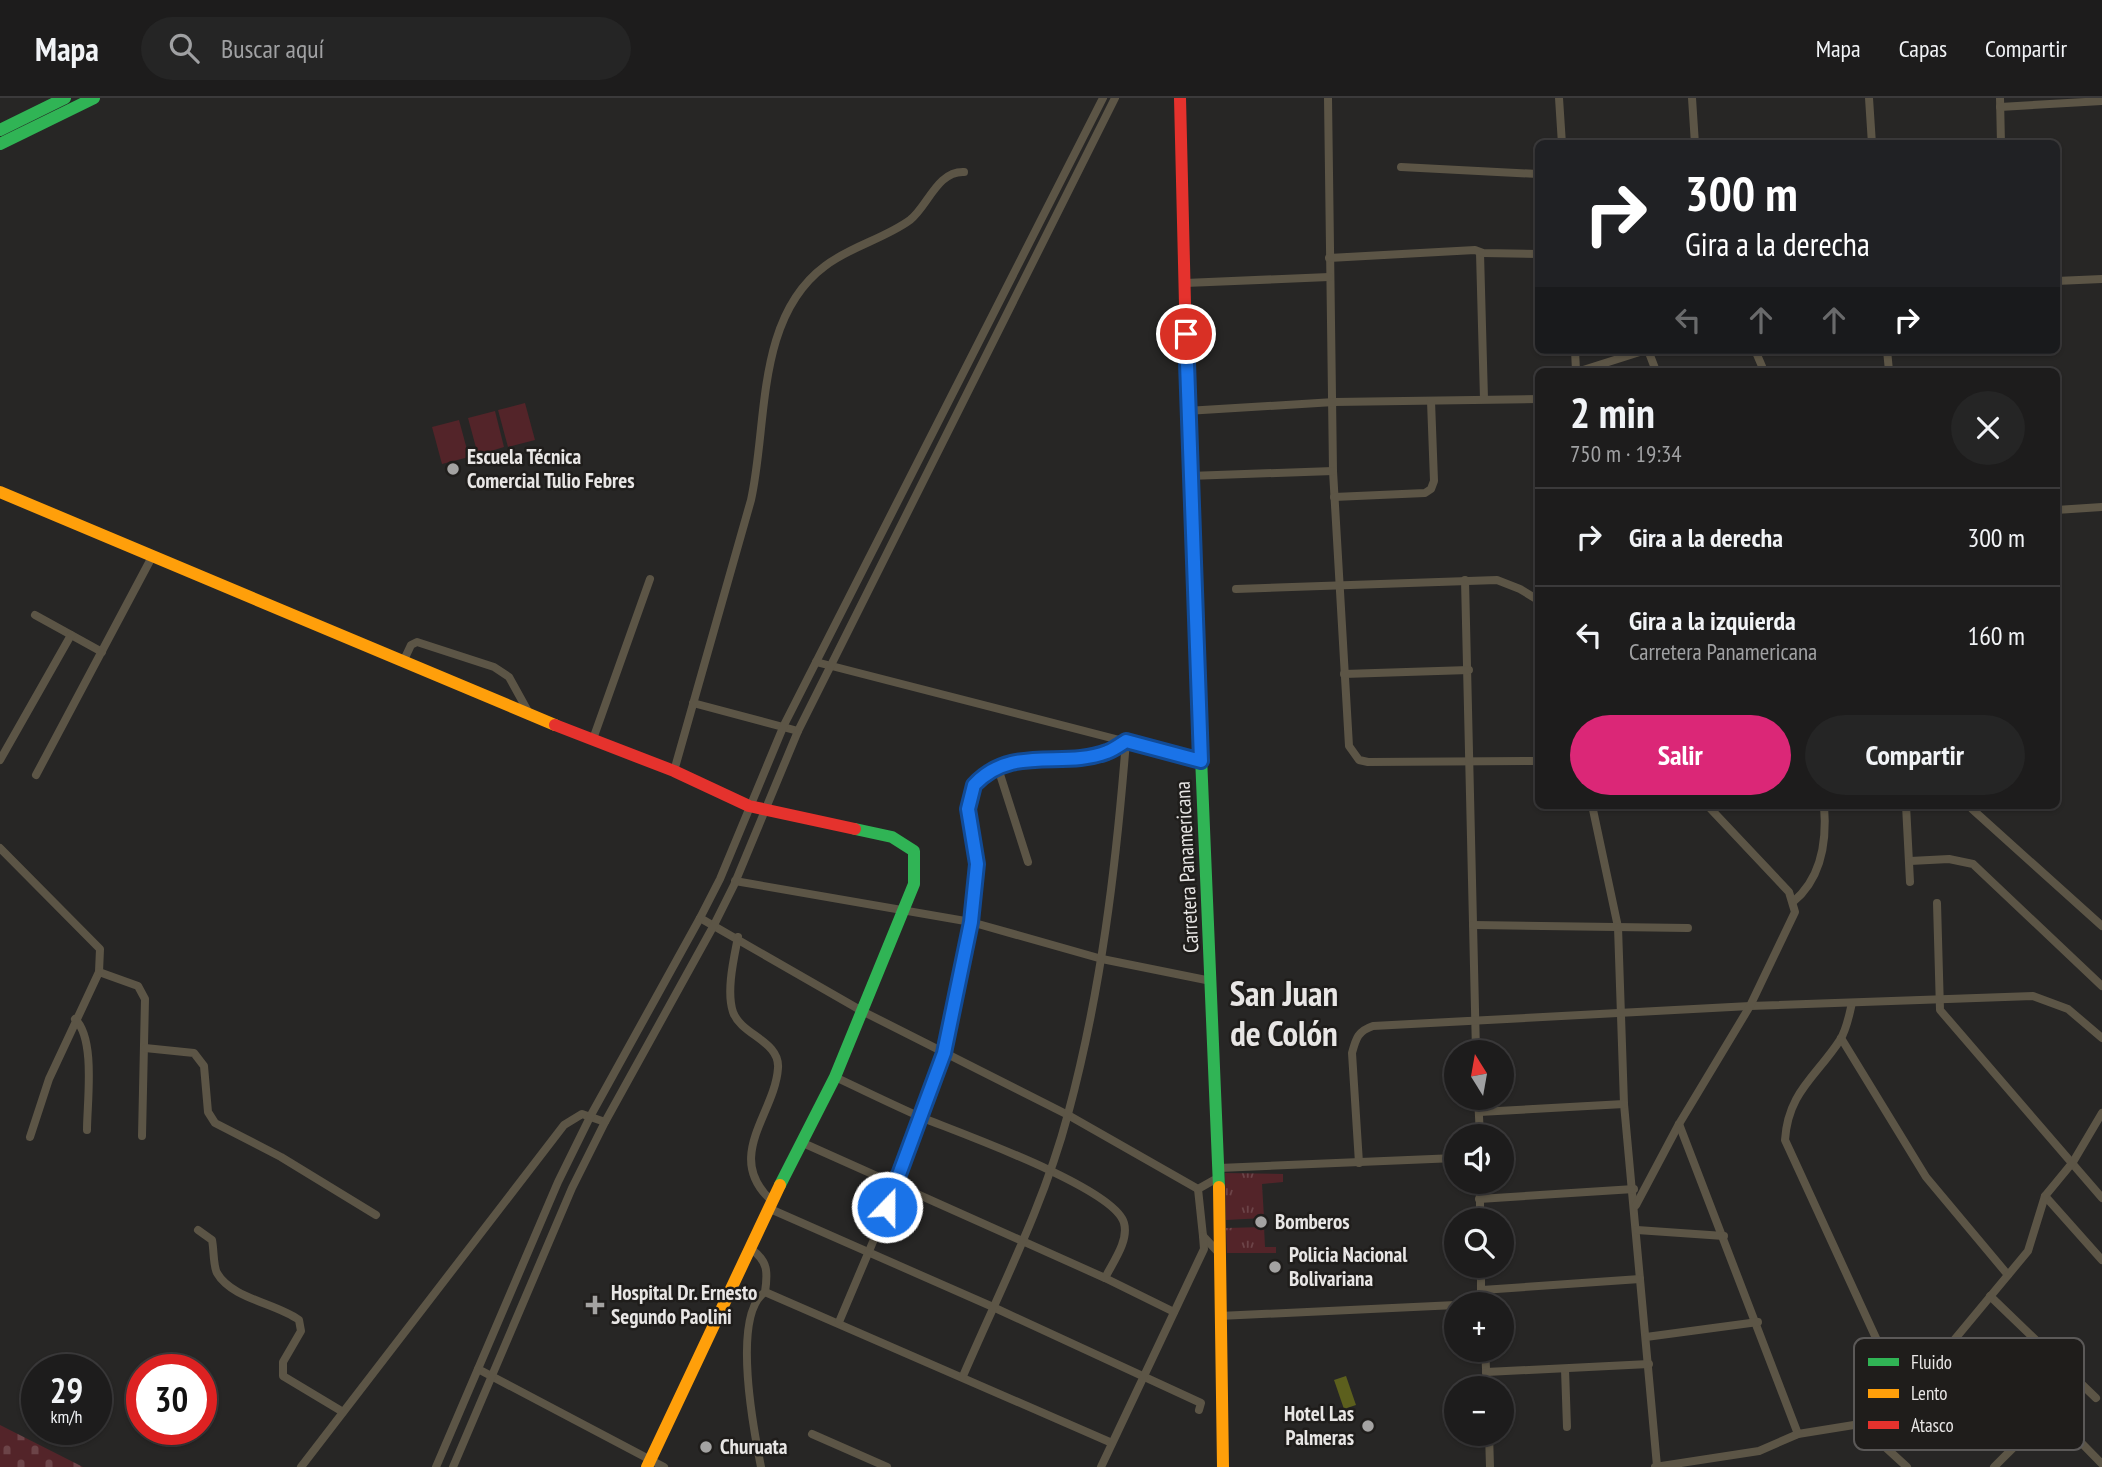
<!DOCTYPE html>
<html lang="es">
<head>
<meta charset="utf-8">
<style>
	:root { --surface:#1d1c1c; --page:#252525; --text:#f1f3f6; --muted:#a0a1a3; --line:#3b3a3b; --accent:#db2777 }
	body { margin:0; font-family:"PT Sans Narrow",sans-serif; background:var(--page); color:var(--text); height:100vh; display:flex; flex-direction:column; font-size:26px; white-space:nowrap }
	* { box-sizing:border-box; margin:0 }
	p { font-size:23px; color:var(--muted) }
	.icon { flex:none; width:38px; height:38px; fill:none; stroke:currentColor; stroke-width:2; stroke-linecap:round; stroke-linejoin:round }
	.map { position:relative; flex:1; overflow:hidden }
	.side { position:absolute; left:1535px; top:270px; width:525px; height:441px; display:flex; flex-direction:column; background:var(--surface); border-radius:10px; box-shadow:0 2px 5px #0004,0 0 0 2px var(--line) }
	.side>* { flex:none }
	.guide { position:absolute; left:1535px; top:42px; width:525px; height:214px; border-radius:10px; box-shadow:0 2px 5px #0004,0 0 0 2px var(--line); background:#202124; color:#fff; overflow:hidden }
	.needle { width:46px; rotate:349deg }
	.buttons { position:absolute; left:1444px; top:942px; display:grid; gap:14px }
	.buttons a { display:grid; place-items:center; width:70px; height:70px; border-radius:50%; background:var(--surface); box-shadow:0 2px 5px #0004,0 0 0 2px var(--line); font-size:35px }
	.speed { position:absolute; left:21px; top:1256px; display:flex; gap:14px; font-size:35px; font-weight:700; text-align:center }
	.speed>* { display:grid; place-content:center; width:91px; height:91px; border-radius:50%; background:var(--surface); box-shadow:0 2px 5px #0004,0 0 0 2px var(--line); line-height:1 }
	.speed small { font-size:18px; font-weight:400 }
	.speed .limit { border:10px solid #d22; background:#fff; color:#111 }
	.pin { position:absolute; display:grid; place-items:center; width:60px; height:60px; color:#fff; margin:-30px; border:4px solid #fff; border-radius:50%; box-shadow:0 2px 7px #0007 }
	.me { position:absolute; width:77px; margin:-38px; rotate:22deg; stroke-linejoin:round; filter:drop-shadow(0 0 5px #0008) }
	.turn { display:flex; align-items:center; gap:24px; height:147px; padding:0 35px; font-size:32px }
	.turn .icon { width:91px; height:91px; stroke-width:2.5 }
	.turn b { display:block; font-size:49px; line-height:60px }
	.lanes { display:flex; align-items:center; height:66px; padding:0 35px; background:#0003; justify-content:center; gap:35px; direction:ltr }
	.lanes .off { opacity:.35 }
	.round { display:grid; place-items:center; flex:none; width:74px; height:74px; border-radius:37px; background:var(--page) }
	.overview { display:flex; align-items:center; justify-content:space-between; height:119px; padding:0 35px }
	h1 { font-size:42px; font-weight:600; line-height:52px }
	.button { display:flex; gap:14px; margin-top:auto; padding:14px 35px }
	.button a { flex:1; height:80px; border-radius:42px; background:var(--accent); color:#fff; font-size:28px; font-weight:600; line-height:80px; text-align:center }
	.button a+a { background:var(--page); color:var(--text) }
	ul { padding:0; list-style:none }
	li { display:flex; align-items:center; gap:21px; height:98px; padding:0 35px; border-top:2px solid var(--line) }
	li div { flex:1 }
	li b { display:block; font-size:26px }
	li em { font-style:normal }
	header { display:flex; align-items:center; gap:42px; box-sizing:border-box; height:98px; padding:0 35px; background:var(--surface); border-bottom:2px solid var(--line) }
	header strong { font-size:33px }
	nav { display:flex; gap:38px; margin-inline-start:auto; font-size:24px }
	.search { width:490px; height:63px; background:var(--page); display:flex; align-items:center; gap:18px; box-sizing:border-box; padding:0 24px; border-radius:38px; color:var(--muted); font-size:26px }
	.map>svg:first-child { display:block }
	.grass { fill:url(#grass-tufts) }
	.cemetery { fill:url(#cemetery-stones) }
	.garden { fill:#532429 }
	.water { fill:#5c5f1d }
	.lines { fill:none; stroke-linecap:round; stroke-linejoin:round }
	.street { stroke:#5c5546; stroke-width:8 }
	.fast { stroke:#30b455; stroke-width:12 }
	.slow { stroke:#ff9f0a; stroke-width:12 }
	.jam { stroke:#e5322d; stroke-width:12 }
	.route-casing { stroke:#114b97; stroke-width:18 }
	.route { stroke:#1a73e8; stroke-width:12 }
	.poi-dot { fill:#a4a3a2; stroke:#1f1d1b; stroke-width:2.5 }
	.labels { text-anchor:middle; stroke-width:5; stroke-linejoin:round; paint-order:stroke }
	.poi-label { font-size:21px; font-weight:bold; fill:#e8e6e5; stroke:#1f1d1b; text-anchor:start }
	.street-label { font-size:21px; fill:#e8e6e5; stroke:#1f1d1b }
	.town-label { font-size:35px; font-weight:bold; fill:#e8e6e5; stroke:#1f1d1b }
	.key { fill:#1f1d1b; stroke:#5b5958; stroke-width:2 }
	.key-label { font-size:19px; fill:#e8e6e5 }
</style>
</head>
<body>
<header>
<strong>Mapa</strong>
<div class="search"><svg class="icon" aria-label="search" viewBox="0 0 24 24"><circle cx="10" cy="10" r="6"/><path d="M15 15l6 6"/></svg>Buscar aquí</div>
<nav><a>Mapa</a><a>Capas</a><a>Compartir</a></nav>
</header>
<div class="map">
<svg width="2102" height="1369" viewBox="0 0 2102 1369">
	<defs>
		<pattern id="grass-tufts" width="24" height="20" patternUnits="userSpaceOnUse" patternTransform="scale(1.75)"><rect width="24" height="20" fill="#532429"/><path d="M3 7l-1-3M5 7V3M7 7l1-3M15 17l-1-3M17 17v-4M19 17l1-3" fill="none" stroke="#6c4448"/></pattern>
		<pattern id="cemetery-stones" width="16" height="16" patternUnits="userSpaceOnUse" patternTransform="scale(1.75)"><rect width="16" height="16" fill="#532429"/><path d="M2 7V4a2 2 0 0 1 4 0v3zM10 15v-3a2 2 0 0 1 4 0v3z" fill="#6c4448"/></pattern>
	</defs>
	<rect width="100%" height="100%" fill="#272625"/>
	<g class="grass">
		<polygon points="1225,1075 1283,1076 1283,1084 1262,1086 1264,1120 1226,1122"/>
		<polygon points="1264,1129 1265,1149 1276,1149 1276,1155 1227,1155 1226,1130"/>
	</g>
	<polygon class="cemetery" points="0,1327 83,1369 0,1369"/>
	<g class="garden">
		<polygon points="525,305 535,342 508,349 498,312"/>
		<polygon points="495,313 504,349 478,357 468,320"/>
		<polygon points="459,322 469,359 442,366 432,329"/>
	</g>
	<polygon class="water" points="1346,1278 1356,1307 1344,1311 1334,1282"/>
	<g class="lines">
		<g class="street">
			<polyline points="1328,0 1333,373 1349,648 1359,662 1368,664 1538,663"/>
			<polyline points="1559,0 1562,46"/>
			<polyline points="1692,0 1695,46"/>
			<polyline points="1869,0 1872,46"/>
			<polyline points="2000,0 2001,46"/>
			<polyline points="2000,9 2102,3"/>
			<polyline points="1401,69 1538,76"/>
			<polyline points="1480,155 1484,301"/>
			<polyline points="1329,160 1475,152 1483,155 1538,156"/>
			<polyline points="2056,183 2102,181"/>
			<polyline points="1185,185 1329,179"/>
			<polyline points="1575,252 1576,273"/>
			<polyline points="1648,252 1656,273"/>
			<polyline points="1755,252 1764,273"/>
			<polyline points="1887,252 1889,273"/>
			<polyline points="1580,273 1646,252"/>
			<polyline points="1186,313 1334,304 1538,301"/>
			<polyline points="1189,378 1333,373"/>
			<polyline points="1334,399 1425,395 1431,391 1434,383 1431,303"/>
			<polyline points="2056,412 2102,409"/>
			<polyline points="1465,482 1476,954"/>
			<polyline points="1236,491 1497,482 1520,491 1538,502"/>
			<polyline points="35,517 102,554"/>
			<polyline points="403,564 411,547 417,544 494,569 509,579 530,617"/>
			<polyline points="816,564 1201,663"/>
			<polyline points="1344,576 1469,572"/>
			<polyline points="693,605 798,633"/>
			<polyline points="593,641 650,481"/>
			<polyline points="0,662 71,537"/>
			<polyline points="998,670 1028,764"/>
			<path d="M674,673l77,-271c17,-76 4,-182 74,-234 26,-20 59,-27 85,-46 18,-14 27,-49 54,-48"/>
			<polyline points="36,677 153,457"/>
			<polyline points="1592,707 1618,829 1624,1006 1657,1368"/>
			<polyline points="1906,707 1910,784"/>
			<polyline points="1972,711 2102,828"/>
			<polyline points="0,750 100,851 99,874 49,981 30,1039"/>
			<polyline points="1910,763 1949,761 1973,766 2102,888"/>
			<polyline points="735,783 971,824 1102,861 1211,883"/>
			<path d="M1793,804c29,-24 34,-62 31,-97"/>
			<polyline points="1937,805 1940,912 2102,1100"/>
			<polyline points="700,820 862,913 1068,1017 1198,1091"/>
			<polyline points="1473,827 1688,830"/>
			<path d="M738,839c-4,21 -12,54 -5,75 8,23 47,29 45,56 -3,46 -55,89 -6,133"/>
			<polyline points="99,874 138,888 145,901 142,1038"/>
			<path d="M1852,905c-3,12 -5,26 -12,37 -24,37 -52,52 -55,100l113,246"/>
			<path d="M75,921c21,20 12,83 12,111"/>
			<polyline points="1841,940 1926,1079 2008,1177"/>
			<polyline points="145,950 194,955 204,968 208,1014 215,1025 281,1059 376,1117"/>
			<path d="M835,979c30,14 58,28 88,41 37,15 192,70 201,105 5,18 -11,39 -19,55"/>
			<polyline points="1478,999 1480,1038"/>
			<polyline points="1479,1014 1624,1006"/>
			<polyline points="1679,1026 1798,1336"/>
			<polyline points="803,1045 1105,1180 1174,1214"/>
			<path d="M1359,1065l-7,-110c4,-15 6,-22 21,-27l377,-20 283,-10 35,13 34,29"/>
			<polyline points="1219,1070 1456,1060"/>
			<polyline points="1480,1083 1480,1122"/>
			<polyline points="2045,1098 2102,1162"/>
			<polyline points="1479,1101 1634,1091"/>
			<polyline points="1636,1107 1679,1026 1750,908 1795,814 1789,794 1707,707"/>
			<polyline points="768,1110 993,1209 1201,1305 1199,1312"/>
			<path d="M198,1132l14,10c2,9 1,25 5,33 15,26 59,30 82,47l2,11 -18,31v14l60,36"/>
			<polyline points="1637,1132 1724,1138"/>
			<path d="M751,1151c17,12 17,23 14,43 -34,23 -11,140 -4,175"/>
			<polyline points="1217,1153 1203,1138 1198,1091 1214,1082 1219,1083"/>
			<polyline points="1481,1167 1481,1206"/>
			<polyline points="1482,1192 1640,1181"/>
			<polyline points="765,1194 1112,1345"/>
			<polyline points="1990,1198 2096,1300"/>
			<polyline points="1219,1218 1456,1207"/>
			<path d="M839,1224l58,-137 47,-132 27,-131 5,-35 1,-23 -9,-55 6,-24c39,-41 89,-16 133,-33 6,-2 13,-7 19,-11"/>
			<polyline points="1646,1239 1758,1224"/>
			<polyline points="1485,1251 1487,1290"/>
			<polyline points="478,1271 664,1369"/>
			<polyline points="1565,1271 1567,1329"/>
			<polyline points="1486,1274 1649,1266"/>
			<path d="M963,1278c37,-86 81,-171 105,-262 33,-122 48,-247 58,-373"/>
			<polyline points="1860,1326 1907,1369"/>
			<polyline points="1489,1335 1490,1369"/>
			<polyline points="812,1336 887,1369"/>
			<polyline points="301,1369 564,1027 582,1016 605,1024"/>
			<polyline points="436,1369 558,1084 591,1017 700,820 720,781 784,627 1103,0"/>
			<polyline points="453,1369 572,1090 605,1024 714,827 734,787 798,633 1115,0"/>
			<polyline points="1101,1369 1204,1151 1203,1138"/>
			<polyline points="1655,1369 1759,1353 1798,1336 1860,1326 1898,1288 1935,1265 2028,1153 2045,1098 2073,1064 2102,1015"/>
			<polyline points="1994,1369 2044,1319 2057,1320 2102,1366"/>
		</g>
		<g class="fast">
			<polyline points="0,32 65,0"/>
			<polyline points="0,46 94,0"/>
			<polyline points="1189,372 1219,1089"/>
			<polyline points="780,1087 835,979 914,786 914,753 892,739 855,731"/>
		</g>
		<g class="slow">
			<polyline points="0,394 555,627"/>
			<polyline points="1219,1089 1223,1369"/>
			<polyline points="647,1369 780,1087"/>
		</g>
		<g class="jam">
			<polyline points="1180,0 1189,372"/>
			<polyline points="555,627 674,673 749,708 855,731"/>
		</g>
	</g>
	<g class="lines">
		<g class="route-casing">
			<path id="route" d="M887,1109l57,-154 27,-131 6,-58 -9,-55 6,-24c38,-41 89,-16 133,-33 6,-2 13,-7 19,-11l75,20 -15,-427"/>
		</g>
		<use href="#route" class="route"/>
	</g>
	<g class="poi-dot">
		<circle cx="453" cy="371" r="7"/>
		<circle cx="1261" cy="1124" r="7"/>
		<circle cx="1275" cy="1169" r="7"/>
		<path d="M591.5 1196.5h7v7h7v7h-7v7h-7v-7h-7v-7h7z"/>
		<circle cx="1368" cy="1328" r="7"/>
		<circle cx="706" cy="1349" r="7"/>
	</g>
	<g class="labels">
		<g class="poi-label">
			<text x="467" y="366">Escuela Técnica<tspan x="467" dy="24">Comercial Tulio Febres</tspan></text>
			<text x="1275" y="1131">Bomberos</text>
			<text x="1289" y="1164">Policia Nacional<tspan x="1289" dy="24">Bolivariana</tspan></text>
			<text x="611" y="1202">Hospital Dr. Ernesto<tspan x="611" dy="24">Segundo Paolini</tspan></text>
			<text x="1354" y="1323" text-anchor="end">Hotel Las<tspan x="1354" dy="24">Palmeras</tspan></text>
			<text x="720" y="1356">Churuata</text>
		</g>
		<g class="street-label">
			<text transform="translate(1187 769) rotate(-93)" y="7">Carretera Panamericana</text>
		</g>
		<g class="town-label">
			<text x="1284" y="908">San Juan<tspan x="1284" dy="40">de Colón</tspan></text>
		</g>
	</g>
	<rect x="1854" y="1240" width="230" height="112" rx="10" class="key"/>
	<rect x="1868" y="1260" width="31" height="8" fill="#30b455"/>
	<rect x="1868" y="1291" width="31" height="9" fill="#ff9f0a"/>
	<rect x="1868" y="1323" width="31" height="8" fill="#e5322d"/>
	<g class="key-label">
		<text x="1911" y="1271">Fluido</text>
		<text x="1911" y="1302">Lento</text>
		<text x="1911" y="1334">Atasco</text>
	</g>
</svg>
<div class="buttons">
<a><svg class="needle" viewBox="-14 -14 28 28"><path d="M0-13l5 13h-10z" fill="#e53935"/><path d="M0 13l5-13h-10z" fill="#a0a1a3"/></svg></a>
<a><svg class="icon" aria-label="sound" viewBox="0 0 24 24"><path d="M4 9h4l5-4v14l-5-4H4zM17 9q2 3 0 6"/></svg></a>
<a><svg class="icon" aria-label="search" viewBox="0 0 24 24"><circle cx="10" cy="10" r="6"/><path d="M15 15l6 6"/></svg></a>
<a>+</a>
<a>−</a>
</div>
<div class="speed"><div>29<small>km/h</small></div><div class="limit">30</div></div>
<div class="pin" style="left:1186px;top:236px;background:#d93025"><svg class="icon" aria-label="arrive" viewBox="0 0 24 24"><path d="M6 21V4h12l-3 4 3 4H6"/></svg></div>
<svg class="me" style="left:887px;top:1109px" viewBox="-20 -20 40 40"><circle r="17" fill="#1a73e8" stroke="#fff" stroke-width="3"/><path d="M0-11L8 9 0 5-8 9z" fill="#fff"/></svg>
<div class="guide">
<div class="turn"><svg class="icon" aria-label="right" viewBox="0 0 24 24"><path d="M7 20v-9h11M14 6l5 5-5 5"/></svg><div><b>300 m</b>Gira a la derecha</div></div>
<div class="lanes"><svg class="icon off" aria-label="left" viewBox="0 0 24 24"><path d="M17 20v-9H6M10 6l-5 5 5 5"/></svg><svg class="icon off" aria-label="ahead" viewBox="0 0 24 24"><path d="M12 20V5M6 11l6-6 6 6"/></svg><svg class="icon off" aria-label="ahead" viewBox="0 0 24 24"><path d="M12 20V5M6 11l6-6 6 6"/></svg><svg class="icon" aria-label="right" viewBox="0 0 24 24"><path d="M7 20v-9h11M14 6l5 5-5 5"/></svg></div>
</div>
<section class="side">
<div class="overview"><div><h1>2 min</h1><p>750 m · 19:34</p></div><a class="round"><svg class="icon" aria-label="close" viewBox="0 0 24 24"><path d="M6 6l12 12M18 6L6 18"/></svg></a></div>
<ul>
<li><svg class="icon" aria-label="right" viewBox="0 0 24 24"><path d="M7 20v-9h11M14 6l5 5-5 5"/></svg><div><b>Gira a la derecha</b></div><em>300 m</em></li>
<li><svg class="icon" aria-label="left" viewBox="0 0 24 24"><path d="M17 20v-9H6M10 6l-5 5 5 5"/></svg><div><b>Gira a la izquierda</b><p>Carretera Panamericana</p></div><em>160 m</em></li>
</ul>
<div class="button"><a>Salir</a><a>Compartir</a></div>
</section>
</div>
</body>
</html>
